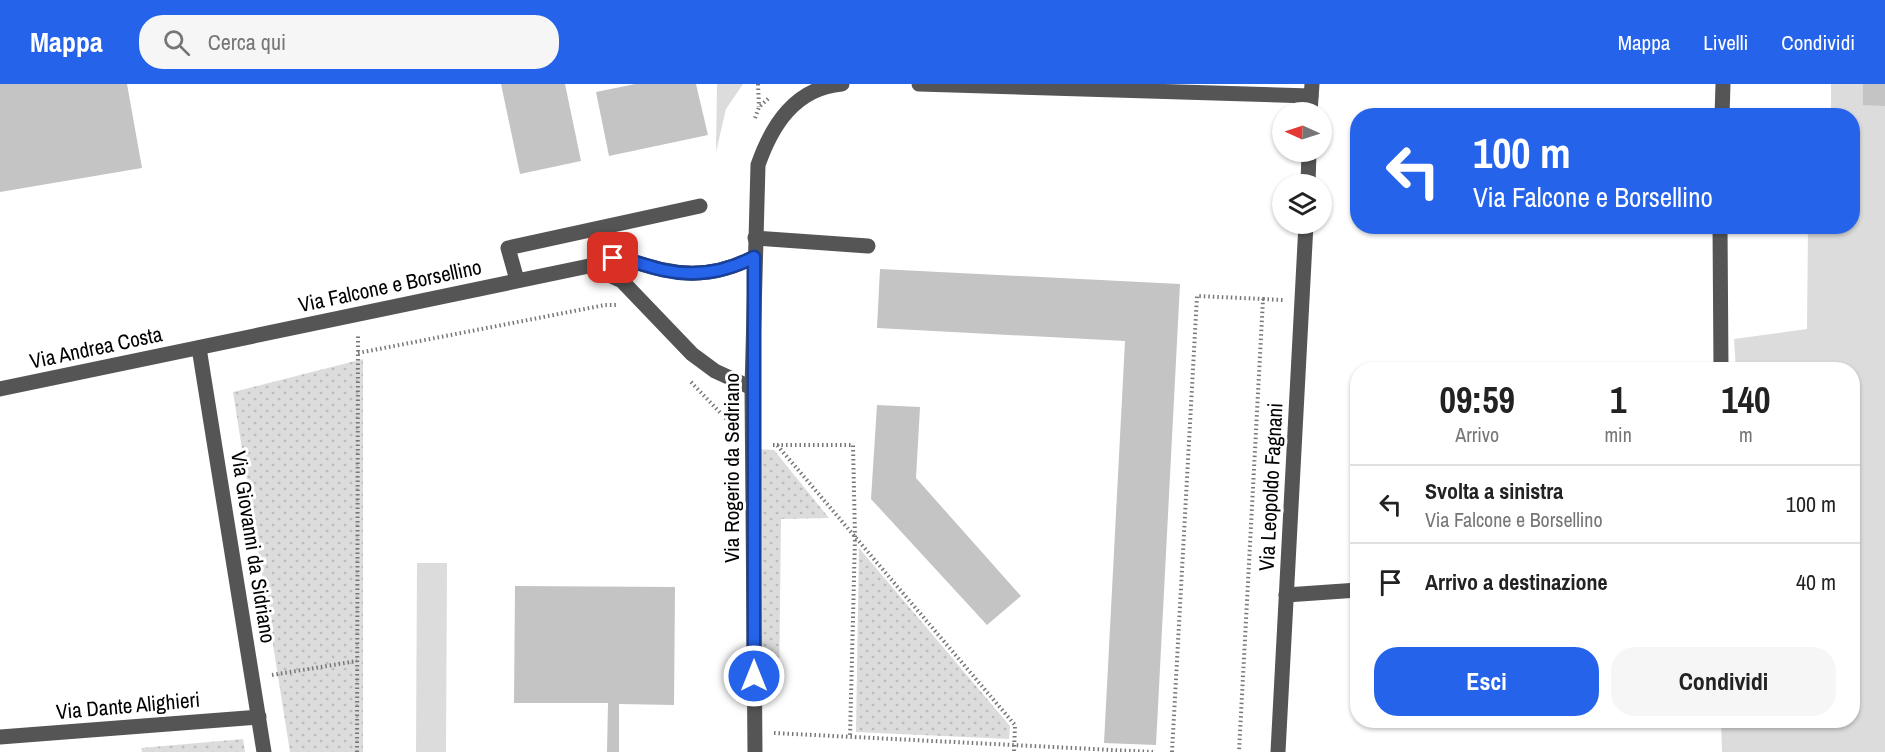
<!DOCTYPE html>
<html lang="it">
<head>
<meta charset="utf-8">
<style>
	:root { --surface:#fff; --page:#f6f6f6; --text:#222; --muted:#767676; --line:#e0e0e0; --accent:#2563eb }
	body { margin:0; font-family:"Archivo Narrow",sans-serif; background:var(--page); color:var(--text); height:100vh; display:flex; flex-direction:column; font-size:22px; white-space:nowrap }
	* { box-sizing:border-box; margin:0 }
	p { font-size:20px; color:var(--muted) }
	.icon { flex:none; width:33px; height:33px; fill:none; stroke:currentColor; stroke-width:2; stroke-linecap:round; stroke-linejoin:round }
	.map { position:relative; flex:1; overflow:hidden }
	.panel { position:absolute; left:1350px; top:278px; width:510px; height:366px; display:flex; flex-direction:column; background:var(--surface); border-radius:24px; box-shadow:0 2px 4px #0004 }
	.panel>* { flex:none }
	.banner { position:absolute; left:1350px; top:24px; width:510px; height:126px; border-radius:24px; box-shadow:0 2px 4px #0004; background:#2563eb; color:#fff; overflow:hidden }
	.needle { width:39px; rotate:273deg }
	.controls { position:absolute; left:1272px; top:18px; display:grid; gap:12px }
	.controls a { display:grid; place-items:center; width:60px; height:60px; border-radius:50%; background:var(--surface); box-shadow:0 2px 4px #0004; font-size:30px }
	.pin { position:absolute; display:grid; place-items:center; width:51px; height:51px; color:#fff; margin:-26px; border-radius:12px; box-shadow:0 3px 9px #0006 }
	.me { position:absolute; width:66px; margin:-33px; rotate:0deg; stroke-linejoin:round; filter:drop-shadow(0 0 4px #0008) }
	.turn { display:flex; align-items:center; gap:21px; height:126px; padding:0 24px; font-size:27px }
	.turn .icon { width:78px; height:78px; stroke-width:2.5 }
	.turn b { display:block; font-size:42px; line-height:51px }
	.eta { display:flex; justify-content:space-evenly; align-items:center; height:102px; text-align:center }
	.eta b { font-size:36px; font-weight:700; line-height:42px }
	.button { display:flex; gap:12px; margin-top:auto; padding:12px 24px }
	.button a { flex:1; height:69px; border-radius:24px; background:var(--accent); color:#fff; font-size:24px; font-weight:700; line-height:69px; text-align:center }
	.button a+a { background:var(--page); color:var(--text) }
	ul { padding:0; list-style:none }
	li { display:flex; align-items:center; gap:18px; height:78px; padding:0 24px; border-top:2px solid var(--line) }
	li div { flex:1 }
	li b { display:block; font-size:22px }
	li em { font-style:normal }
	header { display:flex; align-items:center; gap:36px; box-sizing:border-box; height:84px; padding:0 30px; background:var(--accent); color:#fff }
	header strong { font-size:28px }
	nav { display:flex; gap:33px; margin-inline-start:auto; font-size:21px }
	.search { width:420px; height:54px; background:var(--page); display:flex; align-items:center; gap:15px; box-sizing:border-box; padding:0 21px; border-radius:24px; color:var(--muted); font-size:22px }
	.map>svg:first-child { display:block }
	.grass { fill:url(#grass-dots) }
	.green { fill:#dcdcdc }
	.building { fill:#c4c4c4 }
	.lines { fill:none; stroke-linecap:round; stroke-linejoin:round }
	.path { stroke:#777; stroke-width:4; stroke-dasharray:1.5 3; stroke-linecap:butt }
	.minor { stroke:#555; stroke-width:15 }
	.route-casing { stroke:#184099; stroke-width:15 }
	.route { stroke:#2563eb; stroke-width:10 }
	.labels { text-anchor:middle; stroke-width:6; stroke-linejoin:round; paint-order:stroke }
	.street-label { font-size:21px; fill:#000; stroke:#fff }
</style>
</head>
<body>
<header>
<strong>Mappa</strong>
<div class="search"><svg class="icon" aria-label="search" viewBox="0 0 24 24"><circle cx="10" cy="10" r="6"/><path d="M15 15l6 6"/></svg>Cerca qui</div>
<nav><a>Mappa</a><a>Livelli</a><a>Condividi</a></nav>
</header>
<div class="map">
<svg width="1885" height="668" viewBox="0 0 1885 668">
	<defs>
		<pattern id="grass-dots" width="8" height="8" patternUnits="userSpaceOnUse" patternTransform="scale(1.5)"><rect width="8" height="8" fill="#dcdcdc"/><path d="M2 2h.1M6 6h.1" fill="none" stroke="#bbb" stroke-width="1.8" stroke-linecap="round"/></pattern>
	</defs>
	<rect width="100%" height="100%" fill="#fff"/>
	<g class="grass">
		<polygon points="363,275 363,668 290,668 233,308"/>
		<polygon points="758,365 774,366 829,434 781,435 779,609 761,610"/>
		<polygon points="859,464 1010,642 1009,655 856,648"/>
		<polygon points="243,655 245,668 142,668 141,664"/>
	</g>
	<g class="green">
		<polygon points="717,0 743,0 726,25 716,68"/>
		<polygon points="1831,0 1885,0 1885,668 1722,668 1721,636 1852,636 1852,285 1736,285 1734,255 1807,245 1808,143 1852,142 1852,32 1831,31"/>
		<polygon points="417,479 447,479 446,668 416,668"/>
	</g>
	<g class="building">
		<polygon points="0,0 127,0 142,84 0,108"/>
		<polygon points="501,0 565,0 581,77 520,90"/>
		<polygon points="635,0 696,0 708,51 609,72 596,8"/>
		<polygon points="1863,0 1885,0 1885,22 1863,21"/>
		<polygon points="880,185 1180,200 1156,661 1104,659 1125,257 877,244"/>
		<polygon points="877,321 920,323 916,394 1021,512 987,541 871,415"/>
		<polygon points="515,502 675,503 674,621 619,620 619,668 607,668 608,619 514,619"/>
	</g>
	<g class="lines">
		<g class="path">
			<polyline points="758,0 759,23"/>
			<polyline points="755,34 759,23 769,14"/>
			<polyline points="1263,215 1283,216"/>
			<polyline points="358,269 605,221 617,221"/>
			<polyline points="691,298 731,340"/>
			<polyline points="773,361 777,361 1015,641 1014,668"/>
			<polyline points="777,361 853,361 855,453 850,653"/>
			<polyline points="272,591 357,577"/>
			<polyline points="774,649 1153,668"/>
			<polyline points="357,668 358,252"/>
			<polyline points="1172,668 1197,212 1263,215 1239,668"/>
		</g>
		<g class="minor">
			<polyline points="919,0 1311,12"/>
			<polyline points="1310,28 1312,0"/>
			<polyline points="1722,32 1723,0"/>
			<polyline points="1308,100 1309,68"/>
			<polyline points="1720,142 1721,285"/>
			<polyline points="755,154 868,162"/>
			<polyline points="517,196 508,164 700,122"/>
			<polyline points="199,264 264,668"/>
			<path d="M752,304l-37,-17 -23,-17 -70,-73 -33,-15c39,-13 39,-3 76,4 31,7 61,2 89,-13"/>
			<polyline points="0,305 589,182"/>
			<polyline points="1286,511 1358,506"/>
			<polyline points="0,653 259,633"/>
			<path d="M755,668l-3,-364 6,-223c14,-40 37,-77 84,-81"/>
			<polyline points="1278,668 1306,140"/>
		</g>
	</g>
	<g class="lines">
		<g class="route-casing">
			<path id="route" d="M613,174c17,1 33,8 50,12 31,7 63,2 91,-13v419"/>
		</g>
		<use href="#route" class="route"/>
	</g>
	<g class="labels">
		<g class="street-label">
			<text transform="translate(390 202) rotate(-12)" y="7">Via Falcone e Borsellino</text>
			<text transform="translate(96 264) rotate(-12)" y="7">Via Andrea Costa</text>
			<text transform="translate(732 384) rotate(-90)" y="7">Via Rogerio da Sedriano</text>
			<text transform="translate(1271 403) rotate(-87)" y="7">Via Leopoldo Fagnani</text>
			<text transform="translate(253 463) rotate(81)" y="7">Via Giovanni da Sidriano</text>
			<text transform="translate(128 622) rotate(-5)" y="7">Via Dante Alighieri</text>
		</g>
	</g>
</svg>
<div class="controls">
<a><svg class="needle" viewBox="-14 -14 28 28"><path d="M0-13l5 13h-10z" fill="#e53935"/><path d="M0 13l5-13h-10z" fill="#767676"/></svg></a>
<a><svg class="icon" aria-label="layers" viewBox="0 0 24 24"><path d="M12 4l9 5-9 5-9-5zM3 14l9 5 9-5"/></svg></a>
</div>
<div class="pin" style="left:613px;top:174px;background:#d93025"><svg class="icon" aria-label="arrive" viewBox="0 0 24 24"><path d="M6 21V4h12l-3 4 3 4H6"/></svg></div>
<svg class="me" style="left:754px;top:592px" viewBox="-20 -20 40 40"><circle r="17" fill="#2563eb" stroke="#fff" stroke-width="3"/><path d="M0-11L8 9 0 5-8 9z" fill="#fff"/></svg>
<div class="banner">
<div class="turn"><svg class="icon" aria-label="left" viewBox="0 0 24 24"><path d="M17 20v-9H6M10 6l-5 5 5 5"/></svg><div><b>100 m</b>Via Falcone e Borsellino</div></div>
</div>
<section class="panel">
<div class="eta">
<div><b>09:59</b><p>Arrivo</p></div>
<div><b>1</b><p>min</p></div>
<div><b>140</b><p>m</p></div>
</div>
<ul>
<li><svg class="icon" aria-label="left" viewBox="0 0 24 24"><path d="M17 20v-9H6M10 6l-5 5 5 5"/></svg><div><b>Svolta a sinistra</b><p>Via Falcone e Borsellino</p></div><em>100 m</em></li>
<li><svg class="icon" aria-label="arrive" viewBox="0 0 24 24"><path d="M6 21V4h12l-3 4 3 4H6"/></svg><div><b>Arrivo a destinazione</b></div><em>40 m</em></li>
</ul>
<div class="button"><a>Esci</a><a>Condividi</a></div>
</section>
</div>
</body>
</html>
